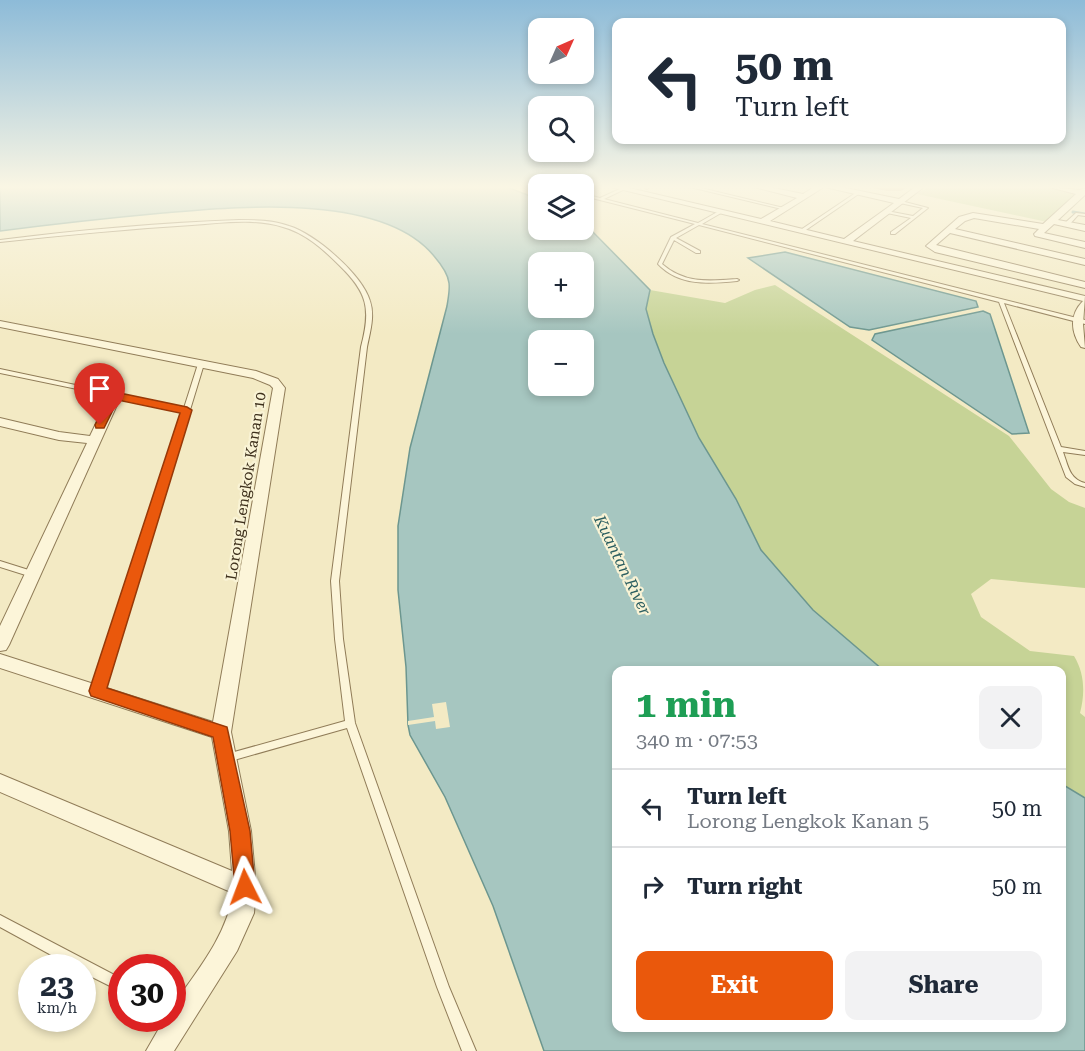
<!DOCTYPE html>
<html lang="en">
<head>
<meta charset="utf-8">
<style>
	:root { --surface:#fff; --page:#f2f2f3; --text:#1f2937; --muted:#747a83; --line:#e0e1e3; --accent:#ea580c }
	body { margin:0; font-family:"Roboto Serif",serif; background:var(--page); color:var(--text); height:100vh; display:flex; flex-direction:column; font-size:22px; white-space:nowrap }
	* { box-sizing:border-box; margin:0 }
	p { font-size:20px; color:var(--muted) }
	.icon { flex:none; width:33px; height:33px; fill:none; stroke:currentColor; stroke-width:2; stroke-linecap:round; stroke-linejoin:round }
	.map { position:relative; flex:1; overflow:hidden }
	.side { position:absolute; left:612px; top:666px; width:454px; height:366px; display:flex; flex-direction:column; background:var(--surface); border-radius:12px; box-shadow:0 3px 9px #0003 }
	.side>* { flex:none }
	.hud { position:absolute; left:612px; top:18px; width:454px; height:126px; border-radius:12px; box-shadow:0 3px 9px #0003; background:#fff; color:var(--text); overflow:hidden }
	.needle { width:39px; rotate:45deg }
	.fabs { position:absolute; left:528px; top:18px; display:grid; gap:12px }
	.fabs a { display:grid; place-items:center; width:66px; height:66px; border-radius:12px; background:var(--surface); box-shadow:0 3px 9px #0003; font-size:30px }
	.speed { position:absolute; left:18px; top:954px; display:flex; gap:12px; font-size:30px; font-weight:700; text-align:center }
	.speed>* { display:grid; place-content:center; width:78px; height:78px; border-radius:50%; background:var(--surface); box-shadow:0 3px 9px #0003; line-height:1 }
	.speed small { font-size:15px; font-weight:400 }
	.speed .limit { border:9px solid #d22; background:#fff; color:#111 }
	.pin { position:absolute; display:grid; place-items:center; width:51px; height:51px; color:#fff; margin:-62px -26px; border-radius:50% 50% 50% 0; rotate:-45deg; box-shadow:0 0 6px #0007 }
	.pin .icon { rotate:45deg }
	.me { position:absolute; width:66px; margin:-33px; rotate:357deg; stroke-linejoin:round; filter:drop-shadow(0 0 4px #0008) }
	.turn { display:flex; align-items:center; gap:21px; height:126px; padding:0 24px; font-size:27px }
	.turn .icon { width:78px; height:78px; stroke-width:2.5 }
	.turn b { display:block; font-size:42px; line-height:51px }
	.round { display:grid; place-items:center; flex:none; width:63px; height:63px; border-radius:12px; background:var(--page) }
	.head { display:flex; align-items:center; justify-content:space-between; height:102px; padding:0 24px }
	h1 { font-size:36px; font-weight:700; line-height:45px; color:#1e9e55 }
	.cta { display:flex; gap:12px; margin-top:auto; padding:12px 24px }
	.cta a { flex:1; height:69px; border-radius:12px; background:var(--accent); color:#fff; font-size:24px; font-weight:700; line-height:69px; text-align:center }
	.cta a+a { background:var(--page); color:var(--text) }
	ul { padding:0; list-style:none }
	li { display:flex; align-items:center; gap:18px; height:78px; padding:0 24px; border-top:2px solid var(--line) }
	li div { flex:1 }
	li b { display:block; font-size:22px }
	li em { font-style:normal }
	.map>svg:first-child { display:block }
	.green { fill:#c6d396 }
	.water { fill:#a6c6c0; stroke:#6c968f; stroke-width:1.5; fill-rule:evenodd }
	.pier { fill:#f3eac4 }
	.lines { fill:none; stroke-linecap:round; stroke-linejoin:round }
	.stream { stroke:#6c968f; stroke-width:3 }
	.service-casing { stroke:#907c58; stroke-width:2 }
	.minor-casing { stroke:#907c58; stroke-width:2 }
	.service { fill:#fcf5d9; fill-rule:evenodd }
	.minor { fill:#fcf5d9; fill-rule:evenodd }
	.wall { fill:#b79065 }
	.route { fill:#ea580c; stroke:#983908; stroke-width:1.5 }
	.labels { text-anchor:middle; stroke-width:4.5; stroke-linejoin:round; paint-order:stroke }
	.street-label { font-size:15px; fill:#3f311d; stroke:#f9f3d5 }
	.water-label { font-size:16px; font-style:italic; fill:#2b5e60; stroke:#f9f3d5 }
</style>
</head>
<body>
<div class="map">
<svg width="1085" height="1051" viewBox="0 0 1085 1051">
	<rect width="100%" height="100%" fill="#f3eac4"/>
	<g class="green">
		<polygon points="928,187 1050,187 1078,193 1047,222 917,194"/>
		<path d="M775,285l234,151 42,53 18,13 16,6v80l-94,-9 -20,15 10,23 49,34 44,5c11,18 11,38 6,57l5,4v81l-23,-14v-114h-179l-70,-60 -52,-60 -25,-51 -37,-61 -35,-75 -11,-29 -7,-25 4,-19 75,13 30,-13z"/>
	</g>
	<g class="water">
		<path d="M0,187h507l31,12v31h46v-5l6,4 60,61 -4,19 7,25 11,29 35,75 37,61 25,51 52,60 70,60h-267v358h446v-244l23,14v253h-541l-51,-145 -48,-109 -35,-62 -2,-10 -2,-58 -8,-77v-64l12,-78 37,-142c1,-7 3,-16 2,-23 -1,-10 -9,-20 -15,-27 -52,-64 -198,-49 -271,-43 -54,5 -109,11 -163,18zM538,262h46v46h-46zM538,340h46v46h-46z"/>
		<polygon points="785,252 976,301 978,307 869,330 850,327 748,258"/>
		<polygon points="983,311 990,314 1029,433 1012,434 872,340 875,334"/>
	</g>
	<polygon class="pier" points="446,702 450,727 436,729 435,721 408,725 408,721 434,717 432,704"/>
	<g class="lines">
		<polyline class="stream" points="1073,212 1085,214"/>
		<g class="service-casing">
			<g id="service">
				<polygon points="646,187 650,187 647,189 645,188"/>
				<polygon points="690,187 697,187 788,209 786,210"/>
				<path d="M622,188l3,1 -21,10 94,24 21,-12h2v2l-19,11 383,96v4l-81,-21 57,144 24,4v4l-22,-3c5,13 6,27 22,31v4l-10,-3 -9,-7 -67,-175 -300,-77 -23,13 24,13v2h-4l-22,-13 -12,24c23,20 47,17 75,15l2,1 -2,1c-29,3 -58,5 -79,-17l13,-27 24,-13 -111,-28v-2l16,4z"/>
				<polygon points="857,192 860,193 803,232 799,231"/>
				<polygon points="901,201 928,208 895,234 891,234 891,232 911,218 887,213 887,211 913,216 923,208 900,203 899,202"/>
				<polygon points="1076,213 1085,214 1085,216 1078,215 1069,225 1065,225 1065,223"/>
				<path d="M239,220c17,0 34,0 50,6 26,8 73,48 81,75 5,15 0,31 -3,46l-28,234 4,58 12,84 94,264 27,64h-14l-25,-64 -90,-259 -120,34 -4,-1 -1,-3 1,-3 4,-1 118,-33 -10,-82 -4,-58 30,-234c10,-38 7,-54 -22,-82 -16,-16 -34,-32 -56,-38 -30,-9 -61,-4 -91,-2 -64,4 -128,10 -192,17v-2c79,-10 159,-17 239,-20z"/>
				<polygon points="201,362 204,364 190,410 102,691 100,694 97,695 94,694 92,691 183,411 0,373 0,369 184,408 198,364"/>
				<polygon points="0,561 35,572 36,574 32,577 0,567"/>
				<polygon points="0,915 122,979 122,992 82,972 82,968 75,968 0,927"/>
			</g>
		</g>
		<g class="minor-casing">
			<g id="minor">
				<path d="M611,187h14l136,32 36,-21 -43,-11h15l34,7 11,-7h10l-54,34 74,18 50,-36 -69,-16h16l58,12 16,-12h9l-71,54 232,55 -2,28 2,24 -4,-1c-10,-15 -12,-32 2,-46z"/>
				<polygon points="1049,187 1080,190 1085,188 1085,195 1058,220 1085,225 1085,231 1054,224 1044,233 1085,242 1085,248 1035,236 1034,234 1039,229 974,218 965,221 955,229 1085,259 1085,265 950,233 936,245 1085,282 1085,288 935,252 926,246 959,217 973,213 1043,224 1076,194"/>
				<path d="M0,321l256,50 22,8 7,9 -54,344 20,99 5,56 -2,26 -17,38 -63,100h-28l19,-33h7v-11c24,-35 55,-71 61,-114l-233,-101v-18l232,97 -3,-40 -17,-94 -212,-69v-14l213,68 60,-334 -3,-3 -17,-7 -253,-51z"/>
				<polygon points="115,392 121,396 9,645 6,650 0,651 0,626 87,443 59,440 0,426 0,418 59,432 90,436 109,396"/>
			</g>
		</g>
		<use href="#service" class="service"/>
		<use href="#minor" class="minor"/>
	</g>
	<polygon class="wall" points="868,187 907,187 901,191 887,191"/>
	<linearGradient id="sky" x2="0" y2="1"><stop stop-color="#8dbbd8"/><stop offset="0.56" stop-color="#faf6e4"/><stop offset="1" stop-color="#faf6e4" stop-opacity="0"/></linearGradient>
	<rect width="1085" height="334" fill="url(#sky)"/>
	<polygon class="route" points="115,392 187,407 192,410 107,688 227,727 250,831 255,887 252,894 245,897 238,894 235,887 230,831 213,737 91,696 89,691 180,413 118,400 104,428 96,428 95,425 109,396"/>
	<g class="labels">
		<g class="street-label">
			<text transform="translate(246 486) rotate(-81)" y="5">Lorong Lengkok Kanan 10</text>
		</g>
		<g class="water-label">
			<text transform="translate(623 565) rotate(64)" y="6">Kuantan River</text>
		</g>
	</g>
</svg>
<div class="fabs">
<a><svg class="needle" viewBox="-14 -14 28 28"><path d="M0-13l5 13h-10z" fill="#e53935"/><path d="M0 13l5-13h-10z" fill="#747a83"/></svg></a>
<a><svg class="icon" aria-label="search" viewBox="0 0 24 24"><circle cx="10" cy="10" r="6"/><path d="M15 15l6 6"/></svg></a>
<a><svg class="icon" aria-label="layers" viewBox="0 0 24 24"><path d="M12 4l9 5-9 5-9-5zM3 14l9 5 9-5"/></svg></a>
<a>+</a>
<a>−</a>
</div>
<div class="speed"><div>23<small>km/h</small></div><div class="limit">30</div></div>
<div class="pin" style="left:100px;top:425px;background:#d93025"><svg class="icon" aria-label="arrive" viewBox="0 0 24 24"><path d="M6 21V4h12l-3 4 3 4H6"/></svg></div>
<svg class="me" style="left:245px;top:887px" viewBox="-20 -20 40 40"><path d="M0-17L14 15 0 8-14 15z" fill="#ea580c" stroke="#fff" stroke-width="4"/></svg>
<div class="hud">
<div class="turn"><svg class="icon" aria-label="left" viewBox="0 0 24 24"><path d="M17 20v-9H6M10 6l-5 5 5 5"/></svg><div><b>50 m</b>Turn left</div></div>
</div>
<section class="side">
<div class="head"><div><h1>1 min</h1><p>340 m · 07:53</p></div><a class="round"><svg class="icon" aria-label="close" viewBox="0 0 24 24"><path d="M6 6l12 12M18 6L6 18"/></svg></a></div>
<ul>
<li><svg class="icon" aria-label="left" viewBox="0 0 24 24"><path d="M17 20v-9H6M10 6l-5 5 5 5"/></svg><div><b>Turn left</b><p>Lorong Lengkok Kanan 5</p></div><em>50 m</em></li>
<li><svg class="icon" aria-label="right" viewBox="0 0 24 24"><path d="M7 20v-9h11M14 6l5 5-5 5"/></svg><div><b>Turn right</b></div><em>50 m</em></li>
</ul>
<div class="cta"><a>Exit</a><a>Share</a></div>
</section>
</div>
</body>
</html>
